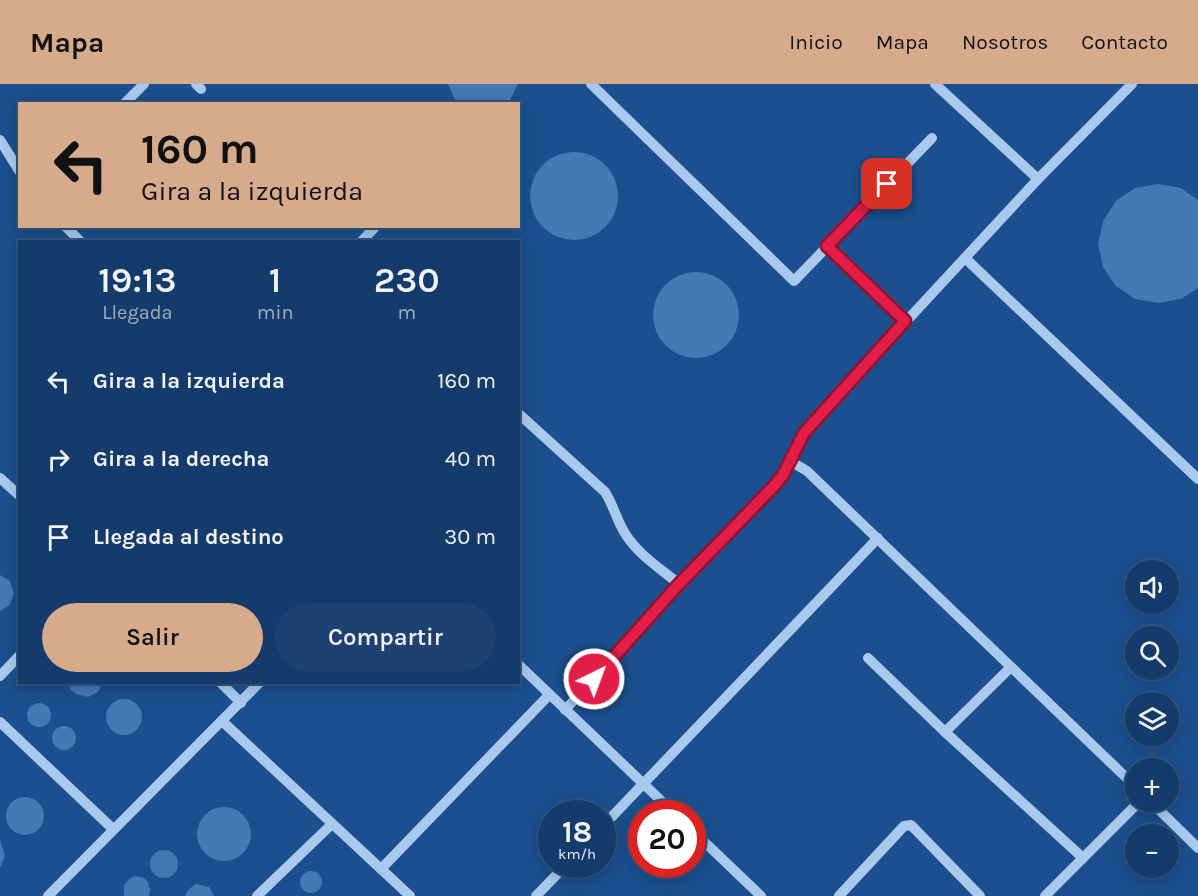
<!DOCTYPE html>
<html lang="es">
<head>
<meta charset="utf-8">
<style>
	:root { --surface:#143b6b; --page:#1d4271; --text:#f1f3f6; --muted:#9dadc1; --line:#33557e; --accent:#d6ab8b }
	body { margin:0; font-family:Karla,sans-serif; background:var(--page); color:var(--text); height:100vh; display:flex; flex-direction:column; font-size:22px; white-space:nowrap }
	* { box-sizing:border-box; margin:0 }
	p { font-size:20px; color:var(--muted) }
	.icon { flex:none; width:33px; height:33px; fill:none; stroke:currentColor; stroke-width:2; stroke-linecap:round; stroke-linejoin:round }
	.map { position:relative; flex:1; overflow:hidden }
	.drawer { position:absolute; left:18px; top:156px; width:502px; height:444px; display:flex; flex-direction:column; background:var(--surface); border-radius:0px; box-shadow:0 3px 15px #0003,0 0 0 2px var(--line) }
	.drawer>* { flex:none }
	.top-card { position:absolute; left:18px; top:18px; width:502px; height:126px; border-radius:0px; box-shadow:0 3px 15px #0003,0 0 0 2px var(--line); background:#d6ab8b; color:#111; overflow:hidden }
	.tools { position:absolute; left:1125px; top:476px; display:grid; gap:12px }
	.tools a { display:grid; place-items:center; width:54px; height:54px; border-radius:50%; background:var(--surface); box-shadow:0 3px 15px #0003,0 0 0 2px var(--line); font-size:30px }
	.speed { position:absolute; left:538px; top:716px; display:flex; gap:12px; font-size:30px; font-weight:700; text-align:center }
	.speed>* { display:grid; place-content:center; width:78px; height:78px; border-radius:50%; background:var(--surface); box-shadow:0 3px 15px #0003,0 0 0 2px var(--line); line-height:1 }
	.speed small { font-size:15px; font-weight:400 }
	.speed .limit { border:9px solid #d22; background:#fff; color:#111 }
	.pin { position:absolute; display:grid; place-items:center; width:51px; height:51px; color:#fff; margin:-26px; border-radius:12px; box-shadow:0 3px 9px #0006 }
	.me { position:absolute; width:66px; margin:-33px; rotate:42deg; stroke-linejoin:round; filter:drop-shadow(0 0 4px #0008) }
	.turn { display:flex; align-items:center; gap:21px; height:126px; padding:0 24px; font-size:27px }
	.turn .icon { width:78px; height:78px; stroke-width:2.5 }
	.turn b { display:block; font-size:42px; line-height:51px }
	.eta { display:flex; justify-content:space-evenly; align-items:center; height:102px; text-align:center }
	.eta b { font-size:36px; font-weight:600; line-height:42px }
	.cta { display:flex; gap:12px; margin-top:auto; padding:12px 24px }
	.cta a { flex:1; height:69px; border-radius:36px; background:var(--accent); color:#111; font-size:24px; font-weight:600; line-height:69px; text-align:center }
	.cta a+a { background:var(--page); color:var(--text) }
	ul { padding:0; list-style:none }
	li { display:flex; align-items:center; gap:18px; height:78px; padding:0 24px }
	li div { flex:1 }
	li b { display:block; font-size:22px }
	li em { font-style:normal }
	header { display:flex; align-items:center; gap:36px; box-sizing:border-box; height:84px; padding:0 30px; background:var(--accent); color:#111 }
	header strong { font-size:28px }
	nav { display:flex; gap:33px; margin-inline-start:auto; font-size:21px }
	.map>svg:first-child { display:block }
	.building { fill:#4478b7 }
	.lines { fill:none; stroke-linecap:round; stroke-linejoin:round }
	.minor { stroke:#a9c9ee; stroke-width:10 }
	.route-casing { stroke:#92132f; stroke-width:15 }
	.route { stroke:#e11d48; stroke-width:10 }
</style>
</head>
<body>
<header>
<strong>Mapa</strong>
<nav><a>Inicio</a><a>Mapa</a><a>Nosotros</a><a>Contacto</a></nav>
</header>
<div class="map">
<svg width="1198" height="812" viewBox="0 0 1198 812">
	<rect width="100%" height="100%" fill="#1b4f8f"/>
	<g class="building">
		<polygon points="448,0 518,0 510,16 505,20 460,20 454,14"/>
		<circle cx="574" cy="112" r="44"/>
		<polygon points="1158,100 1181,104 1198,116 1198,204 1181,215 1158,219 1135,215 1116,202 1103,183 1098,160 1103,137 1116,117 1135,104"/>
		<circle cx="696" cy="231" r="43"/>
		<polygon points="0,491 10,497 14,509 10,521 0,527"/>
		<polygon points="68,598 103,598 98,608 88,613 76,610 71,606"/>
		<circle cx="124" cy="633" r="18"/>
		<circle cx="39" cy="631" r="12"/>
		<circle cx="64" cy="654" r="12"/>
		<circle cx="25" cy="732" r="19"/>
		<circle cx="224" cy="750" r="27"/>
		<polygon points="0,756 5,772 0,784"/>
		<circle cx="164" cy="780" r="14"/>
		<circle cx="311" cy="798" r="11"/>
		<polygon points="135,792 144,794 148,798 150,806 149,812 124,812 124,801 130,794"/>
		<polygon points="196,800 209,803 214,812 185,812 189,805"/>
	</g>
	<g class="lines">
		<g class="minor">
			<polyline points="196,0 201,5"/>
			<polyline points="591,0 794,197 932,54"/>
			<polyline points="935,0 1038,95"/>
			<polyline points="124,20 144,0"/>
			<polyline points="0,56 20,88"/>
			<polyline points="65,142 81,158"/>
			<polyline points="361,158 376,142"/>
			<polyline points="827,162 905,237"/>
			<polyline points="965,174 1198,395"/>
			<path d="M519,330l86,78c9,14 12,30 21,43 13,20 35,34 53,49"/>
			<polyline points="790,377 807,387 1136,703"/>
			<polyline points="0,394 20,412"/>
			<polyline points="868,574 945,648 1083,774"/>
			<polyline points="519,581 674,729"/>
			<polyline points="0,592 20,571"/>
			<polyline points="220,598 241,619"/>
			<path d="M565,626l114,-126 94,-97c15,-20 23,-44 39,-64l226,-244 94,-95"/>
			<polyline points="222,637 410,812"/>
			<polyline points="0,638 113,745"/>
			<polyline points="945,648 1011,583"/>
			<polyline points="1150,717 1198,764"/>
			<polyline points="603,742 878,454"/>
			<polyline points="693,747 761,812"/>
			<polyline points="381,785 549,611"/>
			<polyline points="48,812 260,598"/>
			<polyline points="257,812 332,740"/>
			<polyline points="536,812 567,780"/>
			<polyline points="839,812 904,742 911,741 980,812"/>
			<polyline points="1045,812 1140,717"/>
		</g>
	</g>
	<g class="lines">
		<g class="route-casing">
			<polyline id="route" points="594,595 679,500 773,403 783,391 804,349 905,237 827,162 887,100"/>
		</g>
		<use href="#route" class="route"/>
	</g>
</svg>
<div class="tools">
<a><svg class="icon" aria-label="sound" viewBox="0 0 24 24"><path d="M4 9h4l5-4v14l-5-4H4zM17 9q2 3 0 6"/></svg></a>
<a><svg class="icon" aria-label="search" viewBox="0 0 24 24"><circle cx="10" cy="10" r="6"/><path d="M15 15l6 6"/></svg></a>
<a><svg class="icon" aria-label="layers" viewBox="0 0 24 24"><path d="M12 4l9 5-9 5-9-5zM3 14l9 5 9-5"/></svg></a>
<a>+</a>
<a>−</a>
</div>
<div class="speed"><div>18<small>km/h</small></div><div class="limit">20</div></div>
<div class="pin" style="left:887px;top:100px;background:#d93025"><svg class="icon" aria-label="arrive" viewBox="0 0 24 24"><path d="M6 21V4h12l-3 4 3 4H6"/></svg></div>
<svg class="me" style="left:594px;top:595px" viewBox="-20 -20 40 40"><circle r="17" fill="#e11d48" stroke="#fff" stroke-width="3"/><path d="M0-11L8 9 0 5-8 9z" fill="#fff"/></svg>
<div class="top-card">
<div class="turn"><svg class="icon" aria-label="left" viewBox="0 0 24 24"><path d="M17 20v-9H6M10 6l-5 5 5 5"/></svg><div><b>160 m</b>Gira a la izquierda</div></div>
</div>
<section class="drawer">
<div class="eta">
<div><b>19:13</b><p>Llegada</p></div>
<div><b>1</b><p>min</p></div>
<div><b>230</b><p>m</p></div>
</div>
<ul>
<li><svg class="icon" aria-label="left" viewBox="0 0 24 24"><path d="M17 20v-9H6M10 6l-5 5 5 5"/></svg><div><b>Gira a la izquierda</b></div><em>160 m</em></li>
<li><svg class="icon" aria-label="right" viewBox="0 0 24 24"><path d="M7 20v-9h11M14 6l5 5-5 5"/></svg><div><b>Gira a la derecha</b></div><em>40 m</em></li>
<li><svg class="icon" aria-label="arrive" viewBox="0 0 24 24"><path d="M6 21V4h12l-3 4 3 4H6"/></svg><div><b>Llegada al destino</b></div><em>30 m</em></li>
</ul>
<div class="cta"><a>Salir</a><a>Compartir</a></div>
</section>
</div>
</body>
</html>
